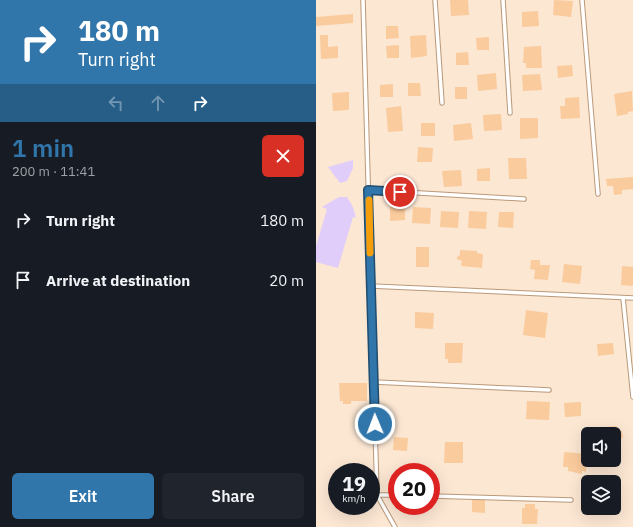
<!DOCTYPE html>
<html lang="en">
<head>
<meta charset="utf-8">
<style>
	:root { --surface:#171b24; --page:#20242c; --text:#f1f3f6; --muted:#9ea1a6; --accent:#3176ab }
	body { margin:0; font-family:"IBM Plex Sans",sans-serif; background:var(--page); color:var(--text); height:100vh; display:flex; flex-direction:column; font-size:15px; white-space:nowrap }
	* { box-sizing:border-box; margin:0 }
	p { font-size:13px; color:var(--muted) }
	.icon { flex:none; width:22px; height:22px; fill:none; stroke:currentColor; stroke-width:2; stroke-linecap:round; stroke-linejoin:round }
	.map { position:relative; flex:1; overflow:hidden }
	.details { display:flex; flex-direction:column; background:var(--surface); width:316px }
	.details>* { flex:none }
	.hud { background:#3176ab; color:#fff; overflow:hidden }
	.tools { position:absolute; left:265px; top:427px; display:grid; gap:8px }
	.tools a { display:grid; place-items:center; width:40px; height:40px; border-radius:6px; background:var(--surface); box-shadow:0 4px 16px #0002; font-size:20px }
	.speed { position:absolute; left:12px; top:463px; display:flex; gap:8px; font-size:20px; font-weight:700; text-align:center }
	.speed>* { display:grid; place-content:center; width:52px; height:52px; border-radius:50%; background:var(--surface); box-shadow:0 4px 16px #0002; line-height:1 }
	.speed small { font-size:10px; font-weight:400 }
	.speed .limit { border:6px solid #d22; background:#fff; color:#111 }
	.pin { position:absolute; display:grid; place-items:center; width:34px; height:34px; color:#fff; margin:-17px; border:2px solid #fff; border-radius:50%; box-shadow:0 1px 4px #0007 }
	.me { position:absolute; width:44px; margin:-22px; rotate:359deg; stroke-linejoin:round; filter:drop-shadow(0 0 3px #0008) }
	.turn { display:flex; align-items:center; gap:14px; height:84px; padding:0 12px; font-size:18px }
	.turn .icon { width:52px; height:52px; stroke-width:2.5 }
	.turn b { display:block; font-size:28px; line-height:34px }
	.lanes { display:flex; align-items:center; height:38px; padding:0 12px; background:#0003; justify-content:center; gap:20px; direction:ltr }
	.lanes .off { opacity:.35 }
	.round { display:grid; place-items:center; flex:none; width:42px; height:42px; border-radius:6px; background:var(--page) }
	.overview { display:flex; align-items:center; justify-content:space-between; height:68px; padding:0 12px }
	h1 { font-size:24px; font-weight:600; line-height:30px; color:var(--accent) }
	.button { display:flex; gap:8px; margin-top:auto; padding:8px 12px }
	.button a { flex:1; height:46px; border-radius:6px; background:var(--accent); color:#fff; font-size:16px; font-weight:600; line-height:46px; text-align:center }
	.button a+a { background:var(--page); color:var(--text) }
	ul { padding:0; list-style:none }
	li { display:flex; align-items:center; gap:12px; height:60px; padding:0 12px }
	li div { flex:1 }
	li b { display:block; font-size:15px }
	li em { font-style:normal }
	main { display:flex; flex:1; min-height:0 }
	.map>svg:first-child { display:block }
	.green { fill:#e1cdfa }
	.building { fill:#facb9d }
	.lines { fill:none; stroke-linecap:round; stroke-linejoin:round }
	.lane-casing { stroke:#ba997a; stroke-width:5.5 }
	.lane { stroke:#fff; stroke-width:3.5 }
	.route-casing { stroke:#204d6f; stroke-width:10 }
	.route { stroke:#3176ab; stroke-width:7 }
	.slow { stroke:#f59e0b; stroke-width:7 }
</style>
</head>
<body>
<main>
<section class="details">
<div class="hud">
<div class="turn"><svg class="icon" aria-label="right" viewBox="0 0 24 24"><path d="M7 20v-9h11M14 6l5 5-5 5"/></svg><div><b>180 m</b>Turn right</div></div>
<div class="lanes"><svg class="icon off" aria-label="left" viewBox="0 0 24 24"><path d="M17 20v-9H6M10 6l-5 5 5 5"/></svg><svg class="icon off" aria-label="ahead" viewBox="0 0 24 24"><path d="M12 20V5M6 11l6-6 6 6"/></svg><svg class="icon" aria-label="right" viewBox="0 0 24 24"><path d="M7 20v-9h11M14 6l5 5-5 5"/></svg></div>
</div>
<div class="overview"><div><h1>1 min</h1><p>200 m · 11:41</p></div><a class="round" style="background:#d93025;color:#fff"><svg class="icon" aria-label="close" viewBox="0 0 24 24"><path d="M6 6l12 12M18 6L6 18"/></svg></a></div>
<ul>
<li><svg class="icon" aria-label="right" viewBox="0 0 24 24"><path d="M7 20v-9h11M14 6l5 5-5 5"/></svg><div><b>Turn right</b></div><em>180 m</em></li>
<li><svg class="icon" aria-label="arrive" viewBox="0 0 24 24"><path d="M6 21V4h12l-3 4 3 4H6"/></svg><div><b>Arrive at destination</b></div><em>20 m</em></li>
</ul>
<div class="button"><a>Exit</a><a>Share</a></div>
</section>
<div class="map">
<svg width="317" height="527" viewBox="0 0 317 527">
	<rect width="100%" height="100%" fill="#fce7d3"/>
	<g class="green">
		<polygon points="37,160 37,168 31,181 24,183 12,167"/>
		<polygon points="23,197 31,197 37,207 40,218 37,217 22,268 0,262 0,246 11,209 6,207"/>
	</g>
	<g class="building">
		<polygon points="134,0 152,0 153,15 135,16"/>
		<polygon points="238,0 257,1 255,17 237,15"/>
		<polygon points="222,11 223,26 206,27 206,12"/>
		<polygon points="37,14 37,23 0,26 0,17"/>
		<polygon points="70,26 82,26 83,38 70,39"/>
		<polygon points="4,35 12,35 12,47 22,46 22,58 5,59"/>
		<polygon points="110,35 111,56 95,58 94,36"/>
		<polygon points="173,37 173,50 161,50 160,38"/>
		<polygon points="83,45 83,58 71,58 70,46"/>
		<polygon points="225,46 226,68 210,68 210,63 207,63 208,47"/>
		<polygon points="152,52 153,65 140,65 140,53"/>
		<polygon points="256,65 257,76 242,78 241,66"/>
		<polygon points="180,73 181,89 162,91 161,75"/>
		<polygon points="224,74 226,90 207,91 206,75"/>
		<polygon points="92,83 104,83 105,96 92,96"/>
		<polygon points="77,84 77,97 64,97 64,85"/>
		<rect x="139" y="87" width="12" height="12"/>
		<polygon points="316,91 317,111 312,112 312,114 301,116 298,94"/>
		<polygon points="33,92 33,110 17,111 16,93"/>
		<polygon points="263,97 264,118 245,119 244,106 249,106 249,98"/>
		<polygon points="85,106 87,131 72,132 70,108"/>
		<polygon points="185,114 186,130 168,131 167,115"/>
		<polygon points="204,118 222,118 222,138 204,139"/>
		<rect x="105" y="123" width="14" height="13"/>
		<polygon points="155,123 157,139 138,141 137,125"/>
		<polygon points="102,147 117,148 116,162 101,162"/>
		<polygon points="192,158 210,158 211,179 193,179"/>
		<polygon points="174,168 174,181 161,181 161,169"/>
		<polygon points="145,170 146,186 128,187 126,171"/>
		<polygon points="317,177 317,189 306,190 306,194 298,195 297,186 291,186 290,179"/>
		<polygon points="74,207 89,207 89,220 74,221"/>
		<polygon points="97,207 115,208 114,224 96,223"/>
		<polygon points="125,211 143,212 142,228 124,227"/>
		<polygon points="153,211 171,212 170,229 152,228"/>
		<polygon points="183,212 198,212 197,228 182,227"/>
		<rect x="100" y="247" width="13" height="20"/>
		<polygon points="144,250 161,251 161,253 167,254 166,268 145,266 146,261 141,259 141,257 144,255"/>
		<polygon points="215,260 224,260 224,265 234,265 232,280 218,279 219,270 214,269"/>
		<polygon points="248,264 266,266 264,284 246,282"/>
		<polygon points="306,266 317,267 317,286 305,285"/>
		<polygon points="210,310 232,313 229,338 207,335"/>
		<polygon points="99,312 118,313 117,329 99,328"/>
		<polygon points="129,343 147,343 146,363 132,363 132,359 129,359"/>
		<polygon points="297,343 298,354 282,356 281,344"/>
		<polygon points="23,383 51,383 51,401 35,401 35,404 27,404 27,401 24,401"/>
		<polygon points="211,401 234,402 233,420 210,419"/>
		<polygon points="265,402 265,416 249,417 248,403"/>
		<polygon points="301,426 301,431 306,431 307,438 298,439 298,434 289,434 289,427"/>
		<polygon points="78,437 92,438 91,451 77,450"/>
		<polygon points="129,442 147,442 147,463 128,463"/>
		<polygon points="248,452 271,454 270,472 266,471 266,474 252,471 252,467 247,467"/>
		<polygon points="156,499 169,499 169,513 156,512"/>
		<polygon points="209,504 219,504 219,509 222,509 221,524 206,524 206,508 209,508"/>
	</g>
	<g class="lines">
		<g class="lane-casing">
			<g id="lane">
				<polyline points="47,0 55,286 317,298"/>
				<polyline points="119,0 126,103"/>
				<polyline points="187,0 194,113"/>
				<polyline points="266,0 282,194"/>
				<polyline points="52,190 208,199"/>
				<polyline points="55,286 61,495 79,527"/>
				<polyline points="307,298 317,397"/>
				<polyline points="58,382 233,390"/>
				<polyline points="61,495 81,495"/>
				<polyline points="115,496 255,500"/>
			</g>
		</g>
		<use href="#lane" class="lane"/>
	</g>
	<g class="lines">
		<g class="route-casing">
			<polyline id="route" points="59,424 52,190 84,192"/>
		</g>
		<use href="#route" class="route"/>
		<polyline class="slow" points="53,200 54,253"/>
	</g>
</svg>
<div class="tools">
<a><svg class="icon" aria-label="sound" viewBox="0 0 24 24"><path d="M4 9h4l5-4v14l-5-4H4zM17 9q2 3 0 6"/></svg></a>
<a><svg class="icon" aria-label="layers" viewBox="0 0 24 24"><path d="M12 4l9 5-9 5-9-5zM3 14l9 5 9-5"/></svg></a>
</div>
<div class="speed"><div>19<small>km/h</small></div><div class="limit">20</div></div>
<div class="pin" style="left:84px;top:192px;background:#d93025"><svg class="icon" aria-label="arrive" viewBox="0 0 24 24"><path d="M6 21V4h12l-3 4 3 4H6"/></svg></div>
<svg class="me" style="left:59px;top:424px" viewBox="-20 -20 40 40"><circle r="17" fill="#3176ab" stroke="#fff" stroke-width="3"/><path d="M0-11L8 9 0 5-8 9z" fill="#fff"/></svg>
</div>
</main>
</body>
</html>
